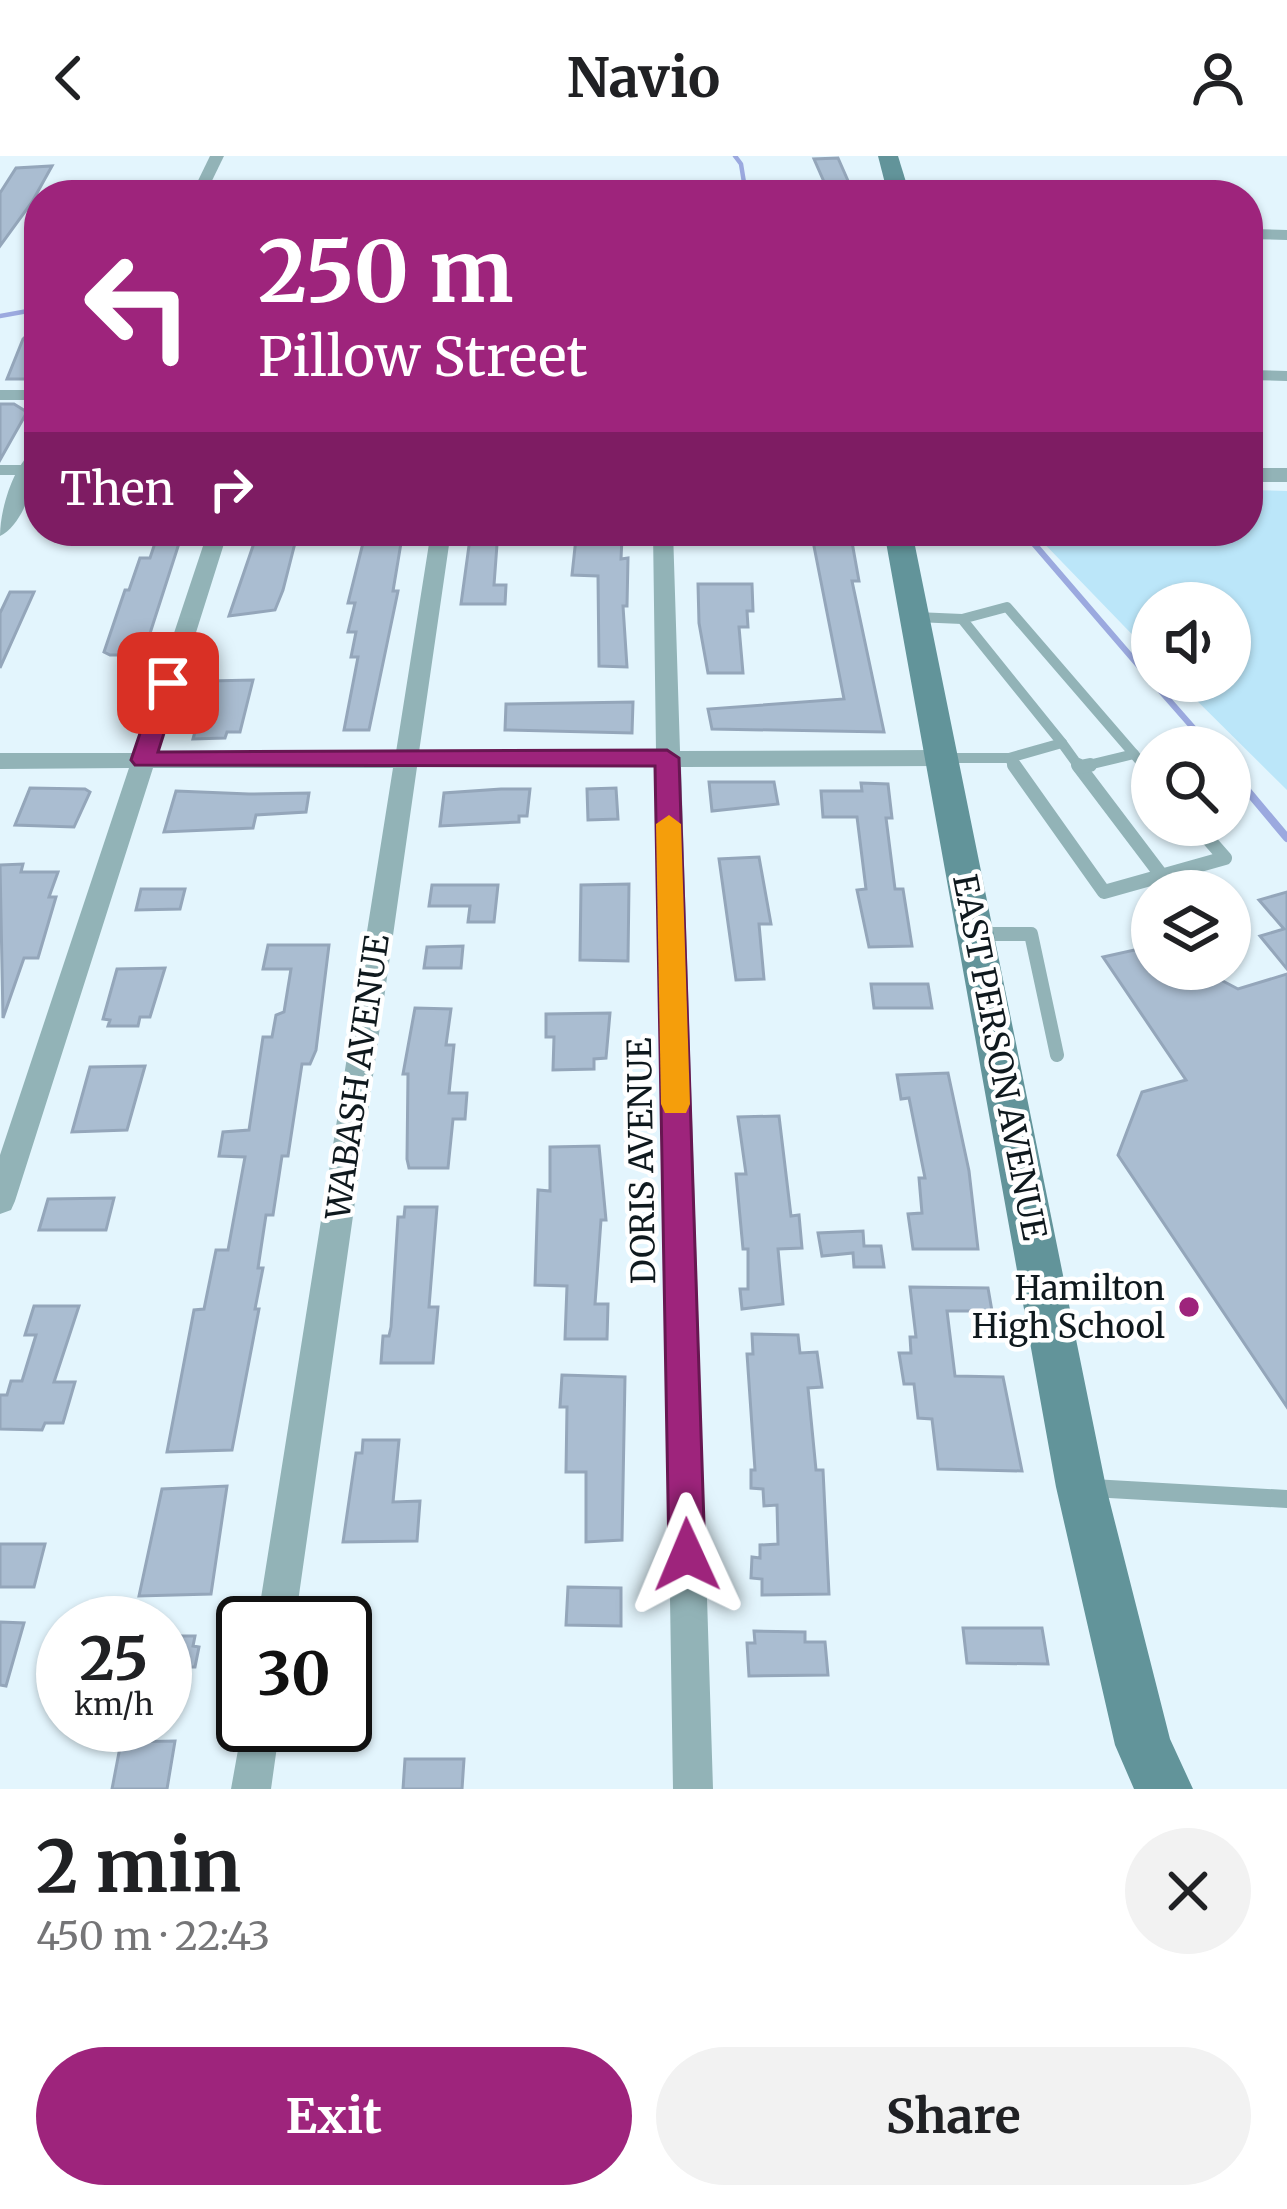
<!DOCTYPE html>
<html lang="en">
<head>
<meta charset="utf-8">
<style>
	:root { --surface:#fff; --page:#f2f2f2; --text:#202124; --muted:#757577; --accent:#9e247c }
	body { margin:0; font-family:Merriweather,serif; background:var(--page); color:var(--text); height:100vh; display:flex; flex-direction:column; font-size:45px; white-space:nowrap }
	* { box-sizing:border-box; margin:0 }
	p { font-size:39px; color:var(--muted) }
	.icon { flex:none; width:66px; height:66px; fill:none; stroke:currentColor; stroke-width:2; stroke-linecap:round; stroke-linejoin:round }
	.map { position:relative; height:1633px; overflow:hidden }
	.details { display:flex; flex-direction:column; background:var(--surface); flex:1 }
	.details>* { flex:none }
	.banner { position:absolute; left:24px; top:24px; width:1239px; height:366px; border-radius:48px; box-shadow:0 3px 9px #0004; background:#9e247c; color:#fff; overflow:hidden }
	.tools { position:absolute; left:1131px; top:426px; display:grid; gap:24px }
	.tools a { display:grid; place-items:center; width:120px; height:120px; border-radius:50%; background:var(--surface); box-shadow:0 3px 9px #0004; font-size:60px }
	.speed { position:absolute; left:36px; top:1440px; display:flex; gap:24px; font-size:60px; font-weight:700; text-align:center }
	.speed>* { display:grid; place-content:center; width:156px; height:156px; border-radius:50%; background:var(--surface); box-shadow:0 3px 9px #0004; line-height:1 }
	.speed small { font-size:30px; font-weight:400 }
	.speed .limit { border:6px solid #111; border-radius:18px; background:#fff; color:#111 }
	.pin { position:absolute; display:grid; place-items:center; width:102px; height:102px; color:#fff; margin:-51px; border-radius:24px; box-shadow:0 6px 18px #0006 }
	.me { position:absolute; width:132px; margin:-66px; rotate:359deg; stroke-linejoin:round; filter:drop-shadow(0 0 9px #0008) }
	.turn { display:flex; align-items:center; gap:42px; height:252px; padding:0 36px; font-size:54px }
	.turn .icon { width:156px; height:156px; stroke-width:2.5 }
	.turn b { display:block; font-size:84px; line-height:102px }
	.then { display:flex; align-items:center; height:114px; padding:0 36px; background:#0003; gap:24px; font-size:45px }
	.round { display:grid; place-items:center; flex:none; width:126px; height:126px; border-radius:63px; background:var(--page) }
	.headline { display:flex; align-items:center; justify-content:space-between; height:204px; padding:0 36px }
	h1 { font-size:72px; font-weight:700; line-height:90px }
	.cta { display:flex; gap:24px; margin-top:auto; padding:24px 36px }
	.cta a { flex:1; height:138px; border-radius:72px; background:var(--accent); color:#fff; font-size:48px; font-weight:700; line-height:138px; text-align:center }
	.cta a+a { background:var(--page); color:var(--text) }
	header { display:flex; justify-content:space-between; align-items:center; height:156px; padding:0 36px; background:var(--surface); font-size:54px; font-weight:700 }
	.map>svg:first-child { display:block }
	.green { fill:#bbe6f9 }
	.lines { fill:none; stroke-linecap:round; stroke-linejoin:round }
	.stream-far2 { stroke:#9ba9df; stroke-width:4.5 }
	.stream-far1 { stroke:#9ba9df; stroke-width:6 }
	.stream { stroke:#9ba9df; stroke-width:8 }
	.building { fill:#aabdd1; stroke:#94a6ba; stroke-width:3 }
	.service-far2 { stroke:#92b3b7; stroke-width:10 }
	.service-far1 { stroke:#92b3b7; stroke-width:14 }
	.service { stroke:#92b3b7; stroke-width:18 }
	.minor { fill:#92b3b7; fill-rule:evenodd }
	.tertiary { fill:#92b3b7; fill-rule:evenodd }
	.secondary { fill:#62949a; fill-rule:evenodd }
	.route { fill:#9e247c; stroke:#671751; stroke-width:3 }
	.slow { fill:#f59e0b }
	.poi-dot { fill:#9e247c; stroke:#fff; stroke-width:4.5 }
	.labels { text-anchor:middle; stroke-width:9; stroke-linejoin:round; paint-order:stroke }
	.street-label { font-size:33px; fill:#0f191e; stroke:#fff }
	.poi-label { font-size:33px; fill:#0f191e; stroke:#fff; text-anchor:end }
</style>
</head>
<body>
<header><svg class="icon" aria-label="back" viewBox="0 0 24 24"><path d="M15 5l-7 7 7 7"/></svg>Navio<svg class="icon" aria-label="person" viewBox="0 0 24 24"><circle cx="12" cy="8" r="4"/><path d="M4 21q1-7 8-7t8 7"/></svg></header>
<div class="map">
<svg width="1287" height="1633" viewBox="0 0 1287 1633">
	<rect width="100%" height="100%" fill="#e3f5fd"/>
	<polygon class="green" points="1248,334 1287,335 1287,634 1177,525 1230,525 1230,447 1152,447 1152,499 1032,375 1248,375"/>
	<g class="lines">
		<g class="stream-far2">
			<polyline points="735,0 741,8 746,39"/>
			<polyline points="680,39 742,39"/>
			<polyline points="0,160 39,153"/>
		</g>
		<g class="stream-far1">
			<polyline points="1023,375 1152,525"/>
			<polyline points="1152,525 1210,591"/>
		</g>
		<polyline class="stream" points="1230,614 1287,682"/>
	</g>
	<g class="building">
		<polygon points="838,2 849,27 825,28 814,3"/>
		<polygon points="52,10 32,46 0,90 0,37 16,12"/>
		<polygon points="39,168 39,204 29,223 7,223 23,183"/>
		<polygon points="0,248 14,248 27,256 0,304"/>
		<polygon points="159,375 183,375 143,499 110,499 104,496 125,434 129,434 140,402 150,402"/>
		<polygon points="366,375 403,375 393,435 398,435 369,574 344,574 358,501 351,501 356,476 348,476 355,447 348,447"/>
		<polygon points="471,375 498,375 494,429 506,429 505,448 461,448"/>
		<polygon points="811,375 850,375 859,425 852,425 884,576 712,573 708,553 844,543"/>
		<polygon points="576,382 622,382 621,403 628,402 627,450 623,450 627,511 599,510 598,420 572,419"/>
		<polygon points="254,387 295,387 283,434 275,454 229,460"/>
		<polygon points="698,428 752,428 753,455 747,455 748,471 739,471 743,517 708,517 699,467"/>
		<polygon points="10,436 34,436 0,512 0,457"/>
		<polygon points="253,524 240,576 227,576 225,582 193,583 209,525"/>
		<polygon points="633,546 632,577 505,574 506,548"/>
		<polygon points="709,626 774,626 778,648 712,655"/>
		<polygon points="861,627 888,628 892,662 886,662 895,733 903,733 912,790 869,791 857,734 866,733 857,661 823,661 821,635 862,635"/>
		<polygon points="30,632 85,633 90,636 74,671 15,669"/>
		<polygon points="616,632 618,663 588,664 587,633"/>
		<polygon points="501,633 530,633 527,660 519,660 519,666 440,670 444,637"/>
		<polygon points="176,635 249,638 309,637 306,656 256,659 253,672 164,676"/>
		<polygon points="759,701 771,768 759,768 764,823 736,824 719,703"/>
		<polygon points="23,708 21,716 58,716 49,741 56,741 38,802 24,802 3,862 0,709"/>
		<polygon points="629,728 628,805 580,804 581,729"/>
		<polygon points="432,729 498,729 494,766 468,766 470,750 429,750"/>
		<polygon points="141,733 185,733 180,753 136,754"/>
		<polygon points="1287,736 1287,813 1260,780 1284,773 1259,744"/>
		<polygon points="268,789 329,789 316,894 310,908 302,908 288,1000 282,1000 273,1059 266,1059 258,1112 263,1112 255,1153 259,1153 232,1294 167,1296 194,1154 204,1153 216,1094 228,1094 245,1001 219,1000 223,976 249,974 263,881 272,881 276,859 284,856 291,813 263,813"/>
		<polygon points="463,790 461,812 424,812 427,791"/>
		<polygon points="1152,790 1152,813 1200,813 1238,833 1287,818 1287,1251 1118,999 1142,936 1186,924 1103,801"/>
		<polygon points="165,812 150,861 140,861 138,870 108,870 110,864 103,863 117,813"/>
		<polygon points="871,828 928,828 932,852 874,852"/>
		<polygon points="415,852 451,853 446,889 454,889 449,937 467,937 465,963 453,963 448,1012 409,1012 407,1003 408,918 403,918"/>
		<polygon points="610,857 606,902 594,903 594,913 553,914 554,881 546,881 546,858"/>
		<polygon points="145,910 127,974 72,976 90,911"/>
		<polygon points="948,917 969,1015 978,1093 913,1093 908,1058 922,1057 919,1022 925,1022 909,942 901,943 897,919"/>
		<polygon points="779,960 791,1060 799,1059 802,1092 778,1093 783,1148 742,1153 740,1133 748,1133 748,1093 743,1093 736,1018 746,1018 738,961"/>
		<polygon points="599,990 606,1064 601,1064 595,1148 608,1148 607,1183 565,1183 567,1130 535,1129 538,1034 550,1035 550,991"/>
		<polygon points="114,1042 106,1074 39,1074 48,1043"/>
		<polygon points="405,1051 437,1051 429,1151 438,1151 433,1207 381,1207 383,1180 389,1180 391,1171 398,1061 404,1061"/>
		<polygon points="863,1075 864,1090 881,1090 884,1111 854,1111 853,1097 822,1100 818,1077"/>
		<polygon points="910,1131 988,1132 992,1155 947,1155 955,1220 1003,1221 1022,1315 938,1313 932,1263 918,1262 914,1228 904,1228 899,1197 911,1197 910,1181 916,1181"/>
		<polygon points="34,1150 79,1150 54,1226 75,1226 63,1267 45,1267 42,1274 0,1273 0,1239 7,1239 11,1225 22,1225 36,1179 25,1179"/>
		<polygon points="752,1178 798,1179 800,1197 817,1196 822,1231 808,1232 816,1314 823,1314 829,1438 762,1439 762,1423 751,1422 752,1401 760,1402 760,1389 778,1388 777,1349 764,1350 763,1333 751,1332 751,1314 755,1314 747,1198 753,1198"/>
		<polygon points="562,1219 625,1221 622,1384 586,1386 586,1316 566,1316 567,1251 560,1251"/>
		<polygon points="363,1284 399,1284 393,1346 420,1345 417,1385 343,1386 356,1297 362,1297"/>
		<polygon points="227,1330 211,1438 139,1440 162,1333"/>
		<polygon points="0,1388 45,1388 34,1431 0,1431"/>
		<polygon points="568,1431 621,1432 621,1470 566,1469"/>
		<polygon points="0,1466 24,1467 6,1530 0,1529"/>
		<polygon points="963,1472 1042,1472 1048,1508 967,1507"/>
		<polygon points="754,1475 805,1476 805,1486 825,1486 828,1519 749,1520 747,1487 755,1487"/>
		<polygon points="165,1480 195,1480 193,1490 199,1491 195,1511 188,1511 186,1524 165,1524"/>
		<polygon points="175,1585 167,1633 112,1633 121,1586"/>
		<polygon points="405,1603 464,1603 462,1633 403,1633"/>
	</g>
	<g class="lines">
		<g class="service-far2">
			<polyline points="0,314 31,314"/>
			<polyline points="916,461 962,463"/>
			<polyline points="1062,587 1080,612"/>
			<polyline points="940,602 1009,602 1062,587 962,463 1007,451 1146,612"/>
			<polyline points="1009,602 1016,612"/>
			<polyline points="1080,611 1134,598"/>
		</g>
		<g class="service-far1">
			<polyline points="1014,609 1104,736 1225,702 1196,669"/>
			<polyline points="1078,609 1162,720"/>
			<polyline points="1144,609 1152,618"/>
			<polyline points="1080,611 1090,609"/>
			<polyline points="977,778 1031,778 1057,899"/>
		</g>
		<polyline class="service" points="1092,1332 1287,1343"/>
		<g class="minor">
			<polygon points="210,0 224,0 205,39 191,39"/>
			<polygon points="1248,73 1287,74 1287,84 1248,83"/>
			<polygon points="1248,214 1287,215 1287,225 1248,224"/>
			<rect x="0" y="234" width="39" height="10"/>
			<path d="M39,291c0,26 -14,77 -39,89 0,-27 14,-76 39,-89z"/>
			<polygon points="208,375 228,375 158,597 396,596 431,375 451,375 419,596 656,595 653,375 673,375 680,595 940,594 952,602 940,610 681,611 713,1633 673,1633 657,611 417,611 295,1467 257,1467 393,612 153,612 15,1045 11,1054 0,1058 0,999 129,612 0,613 0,597 134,597"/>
			<polygon points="243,1566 243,1569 280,1569 271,1633 231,1633"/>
		</g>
		<rect class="tertiary" x="1248" y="312" width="39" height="14"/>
		<g class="secondary">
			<polygon points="878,0 898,0 910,39 888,39"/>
			<polygon points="884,375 912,375 1106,1331 1170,1583 1193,1633 1134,1633 1115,1589 1056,1331"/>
		</g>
	</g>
	<polygon class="route" points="168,520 180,527 158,596 667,594 679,602 705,1399 700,1412 687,1417 674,1412 669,1399 655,610 135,609 131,604 157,527"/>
	<polygon class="slow" points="669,659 681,668 690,948 686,957 665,957 661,948 656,668"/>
	<circle class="poi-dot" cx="1189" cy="1151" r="12"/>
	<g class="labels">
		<g class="street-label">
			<text transform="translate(1000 901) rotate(79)" y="12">EAST PERSON AVENUE</text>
			<text transform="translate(357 921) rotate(-82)" y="12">WABASH AVENUE</text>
			<text transform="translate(641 1005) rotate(-91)" y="12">DORIS AVENUE</text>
		</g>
		<g class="poi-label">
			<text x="1165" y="1144">Hamilton<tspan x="1165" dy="38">High School</tspan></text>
		</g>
	</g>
</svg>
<div class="tools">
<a><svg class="icon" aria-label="sound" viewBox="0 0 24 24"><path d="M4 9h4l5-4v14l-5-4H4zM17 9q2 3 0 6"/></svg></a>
<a><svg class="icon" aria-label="search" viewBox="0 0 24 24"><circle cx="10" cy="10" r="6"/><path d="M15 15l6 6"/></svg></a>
<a><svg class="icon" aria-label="layers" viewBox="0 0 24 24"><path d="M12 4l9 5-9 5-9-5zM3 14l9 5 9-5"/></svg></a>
</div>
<div class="speed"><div>25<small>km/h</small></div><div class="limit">30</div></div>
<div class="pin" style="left:168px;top:527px;background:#d93025"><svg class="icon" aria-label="arrive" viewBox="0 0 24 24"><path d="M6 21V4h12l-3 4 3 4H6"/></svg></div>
<svg class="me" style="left:687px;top:1399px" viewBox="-20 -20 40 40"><path d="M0-17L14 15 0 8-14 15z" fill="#9e247c" stroke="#fff" stroke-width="4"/></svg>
<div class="banner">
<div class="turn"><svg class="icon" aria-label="left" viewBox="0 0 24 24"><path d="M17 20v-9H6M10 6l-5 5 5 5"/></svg><div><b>250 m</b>Pillow Street</div></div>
<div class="then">Then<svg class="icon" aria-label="right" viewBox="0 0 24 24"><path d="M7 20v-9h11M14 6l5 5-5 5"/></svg></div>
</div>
</div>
<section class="details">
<div class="headline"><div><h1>2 min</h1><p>450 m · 22:43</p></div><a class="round"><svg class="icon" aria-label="close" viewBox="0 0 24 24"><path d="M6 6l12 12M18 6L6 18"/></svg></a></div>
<div class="cta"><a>Exit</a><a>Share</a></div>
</section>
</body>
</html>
